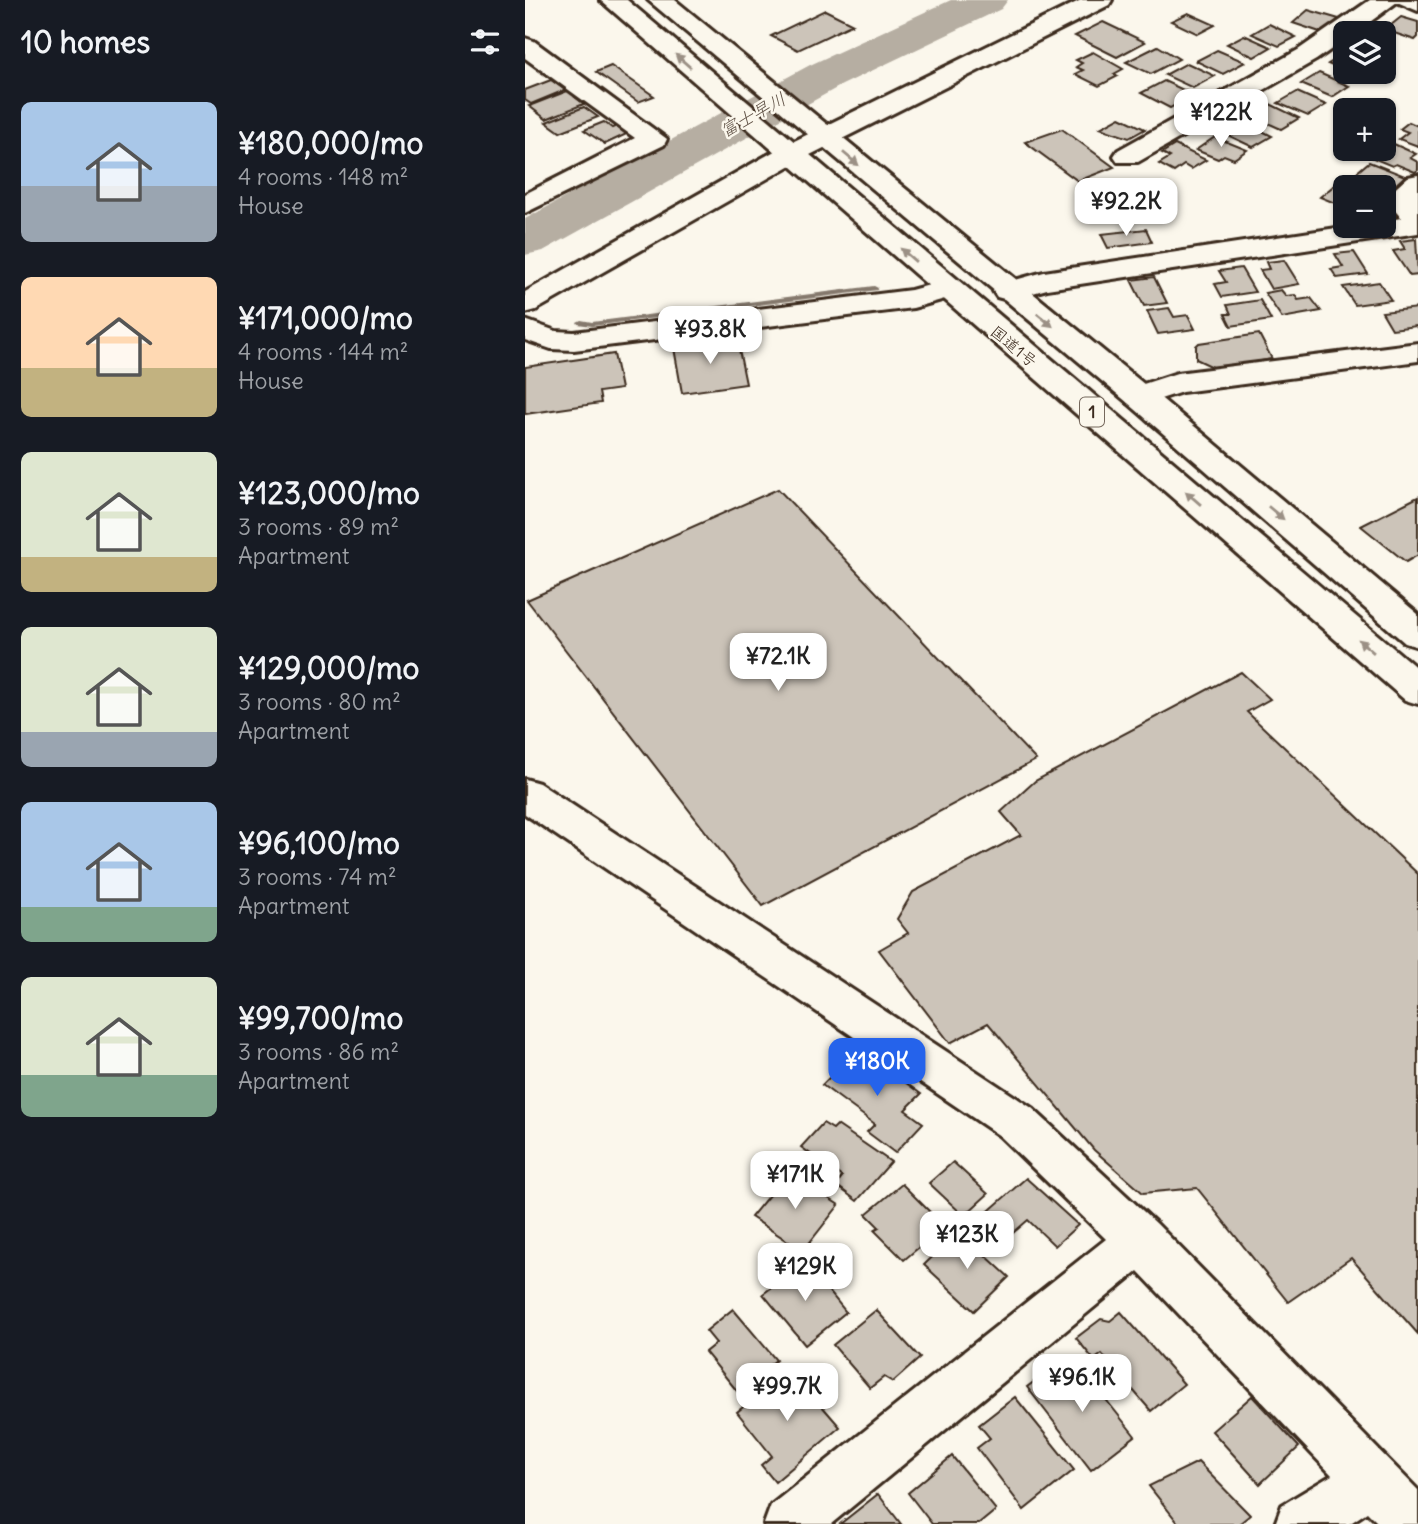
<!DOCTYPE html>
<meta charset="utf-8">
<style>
:root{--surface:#171b24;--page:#242831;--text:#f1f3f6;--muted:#9ea1a6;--accent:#2563eb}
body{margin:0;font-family:Delius,"Klee One",sans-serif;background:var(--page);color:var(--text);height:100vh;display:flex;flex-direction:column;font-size:26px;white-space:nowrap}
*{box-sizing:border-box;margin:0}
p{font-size:23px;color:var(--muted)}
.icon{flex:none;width:38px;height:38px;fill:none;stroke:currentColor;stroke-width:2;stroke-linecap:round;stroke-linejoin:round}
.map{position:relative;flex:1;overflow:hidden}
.side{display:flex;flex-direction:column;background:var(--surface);width:525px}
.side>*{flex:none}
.fabs{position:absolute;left:808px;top:21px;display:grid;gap:14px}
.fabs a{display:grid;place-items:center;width:63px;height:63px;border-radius:10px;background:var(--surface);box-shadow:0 2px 5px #0004;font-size:35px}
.price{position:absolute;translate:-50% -60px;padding:0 16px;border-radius:14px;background:#fff;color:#222;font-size:23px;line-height:46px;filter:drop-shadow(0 2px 4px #0008)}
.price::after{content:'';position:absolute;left:50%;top:42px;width:21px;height:16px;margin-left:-10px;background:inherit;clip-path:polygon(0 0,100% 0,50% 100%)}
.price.on{background:var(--accent);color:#fff}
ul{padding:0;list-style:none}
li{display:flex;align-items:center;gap:21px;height:175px;padding:0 21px}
li span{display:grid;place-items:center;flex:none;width:196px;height:140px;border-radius:10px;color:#555}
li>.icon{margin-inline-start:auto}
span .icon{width:84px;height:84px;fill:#fffc;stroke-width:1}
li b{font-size:30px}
h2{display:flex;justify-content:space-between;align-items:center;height:84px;padding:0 21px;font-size:30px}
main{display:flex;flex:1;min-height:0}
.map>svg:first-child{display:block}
</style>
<main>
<section class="side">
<h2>10 homes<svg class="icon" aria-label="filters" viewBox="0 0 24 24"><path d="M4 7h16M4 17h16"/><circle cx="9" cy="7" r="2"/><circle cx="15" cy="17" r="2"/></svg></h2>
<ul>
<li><span style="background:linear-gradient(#a9c7e8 60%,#9aa5b1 0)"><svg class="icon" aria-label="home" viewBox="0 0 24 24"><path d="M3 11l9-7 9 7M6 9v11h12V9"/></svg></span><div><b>¥180,000/mo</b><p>4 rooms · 148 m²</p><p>House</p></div></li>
<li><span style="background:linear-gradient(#ffd9b3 65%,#c2b280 0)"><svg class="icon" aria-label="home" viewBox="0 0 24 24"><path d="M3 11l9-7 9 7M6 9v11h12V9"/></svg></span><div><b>¥171,000/mo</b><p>4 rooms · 144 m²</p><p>House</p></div></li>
<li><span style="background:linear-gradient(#dfe7d0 75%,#c2b280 0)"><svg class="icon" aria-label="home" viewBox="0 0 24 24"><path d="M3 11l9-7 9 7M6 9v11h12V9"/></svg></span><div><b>¥123,000/mo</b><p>3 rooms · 89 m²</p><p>Apartment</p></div></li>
<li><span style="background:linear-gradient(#dfe7d0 75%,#9aa5b1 0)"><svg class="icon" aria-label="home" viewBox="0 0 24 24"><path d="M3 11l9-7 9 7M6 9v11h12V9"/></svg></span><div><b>¥129,000/mo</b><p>3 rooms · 80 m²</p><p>Apartment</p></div></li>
<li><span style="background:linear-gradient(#a9c7e8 75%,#7fa58c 0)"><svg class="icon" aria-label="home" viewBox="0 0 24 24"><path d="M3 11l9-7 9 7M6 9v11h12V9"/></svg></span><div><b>¥96,100/mo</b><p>3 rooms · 74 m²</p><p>Apartment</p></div></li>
<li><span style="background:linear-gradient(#dfe7d0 70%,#7fa58c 0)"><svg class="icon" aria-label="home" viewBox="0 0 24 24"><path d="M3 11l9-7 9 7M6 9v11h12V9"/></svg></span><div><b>¥99,700/mo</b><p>3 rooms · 86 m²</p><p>Apartment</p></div></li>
</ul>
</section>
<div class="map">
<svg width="893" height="1524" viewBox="0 0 893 1524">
<rect width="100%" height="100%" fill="#fbf7ec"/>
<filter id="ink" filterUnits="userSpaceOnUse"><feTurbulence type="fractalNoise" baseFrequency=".0143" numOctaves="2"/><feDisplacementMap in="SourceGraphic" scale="14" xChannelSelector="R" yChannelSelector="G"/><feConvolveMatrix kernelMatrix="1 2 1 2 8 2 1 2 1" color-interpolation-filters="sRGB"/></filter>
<g filter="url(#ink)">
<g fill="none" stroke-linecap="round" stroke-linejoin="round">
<path fill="#85796d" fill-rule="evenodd" d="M349 286 353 288 352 290 67 326 53 324 52 322 56 320 67 322Z"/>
<path fill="#b6aea2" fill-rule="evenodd" d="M426 0H483L476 9 317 85 18 251 0 255V219L285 65Z"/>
</g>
<g fill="#ccc4b9" stroke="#3b2a1e" stroke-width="2">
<path d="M300 10 328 24 273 50 246 36Z"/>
<path d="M783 10 814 19 798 33 768 23Z"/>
<path d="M663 13 690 25 673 34 646 21Z"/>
<path d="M876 17 893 22V37L890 40 860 30Z"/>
<path d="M578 22 620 42 592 57 550 36Z"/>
<path d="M744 24 771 37 754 46 727 34Z"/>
<path d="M719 35 746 47 729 57 702 44Z"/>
<path d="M633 46 654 59 626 74 601 62Z"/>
<path d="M692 50 720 62 698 74 671 61Z"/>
<path d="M568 52 598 69 589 74 593 76 574 86 550 74 558 70 551 67 557 63 551 60Z"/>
<path d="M820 54 821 72H833L828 75 803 64Z"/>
<path d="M662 63 690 76 668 88 640 75Z"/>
<path d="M86 66 129 96 113 102 71 72Z"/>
<path d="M794 73 824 86 807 97 776 84Z"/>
<path d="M26 80 40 90 6 104 0 100V90Z"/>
<path d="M639 81 663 92 653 98 659 100 645 108 616 93Z"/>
<path d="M50 88 58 94 50 97 59 104 21 119 4 106Z"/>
<path d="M772 92 801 105 783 116 753 103Z"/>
<path d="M745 104 774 118 756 129 725 115Z"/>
<path d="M59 107 73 117 35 132 21 122Z"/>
<path d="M595 117 620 129 604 138 575 128Z"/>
<path d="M718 121 747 136 728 147 698 133Z"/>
<path d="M79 122 87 128 94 125 106 132 80 144 59 130Z"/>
<path d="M884 122 893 126V146L874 139 883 132 875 129Z"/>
<path d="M537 129 589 167 553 181 500 142Z"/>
<path d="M690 137 722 150 709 159 699 155 693 159 671 150Z"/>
<path d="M860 140 891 154 885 158 893 162V170L890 172 871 164 867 166 848 158 857 151 852 149H859Z"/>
<path d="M650 145 681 160 666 169 659 165 649 172 634 164 645 157 637 153Z"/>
<path d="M844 162 880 176 868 187 831 173Z"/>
<path d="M822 175 843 183 837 187H821V200L815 205 795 197Z"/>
<path d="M621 229 627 242 583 248 576 234Z"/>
<path d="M891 239 893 275 885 276 868 251 880 249 875 241Z"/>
<path d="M829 252 843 274 812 278 806 269 818 267 810 254Z"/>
<path d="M759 260 774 284 746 289 735 270 744 269 741 262Z"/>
<path d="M716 268 730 292 697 297 690 284 701 282 694 271Z"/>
<path d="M629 277 642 303 619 306 606 280Z"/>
<path d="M854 282 866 300 830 305 818 287Z"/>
<path d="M756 290 761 296 770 295 773 300 786 298 796 311 757 318 740 293Z"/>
<path d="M735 300 746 320 706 326 700 314H706L702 305Z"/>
<path d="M644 308 649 317 663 315 670 329 633 334 622 311Z"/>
<path d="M893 308V329L891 326 867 329 857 312Z"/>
<path d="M734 334 747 359 692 369 671 359V346L674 343Z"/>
<path d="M212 340 221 384 157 393 149 348Z"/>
<path d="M89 354 96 389 74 392 76 403 0 414V367Z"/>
<path d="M253 489 511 760 238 906 2 600Z"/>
<path d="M893 497V555L881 562 836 526Z"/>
<path d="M716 672 745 699 722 712 893 874V1334L826 1258 763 1302 672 1188 618 1193 569 1150 463 1023 425 1043 354 950 383 933 372 919 388 892 496 835 476 812 510 781Z"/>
<path d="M334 1048 396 1094 380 1110 398 1123 370 1153 342 1132 350 1124 297 1085Z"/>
<path d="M298 1123 308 1129 312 1125 366 1162 332 1201 311 1185 317 1177 276 1147Z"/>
<path d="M428 1162 463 1194 439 1216 404 1183Z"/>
<path d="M263 1172 314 1205 278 1251 226 1217Z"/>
<path d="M501 1178 553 1225 530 1246 503 1220 480 1240 457 1217Z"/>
<path d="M377 1184 419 1226 379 1260 349 1230 354 1227 341 1214Z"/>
<path d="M434 1231 484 1277 449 1311 399 1265Z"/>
<path d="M280 1262 321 1312 280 1345 238 1294Z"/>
<path d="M208 1309 251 1360 212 1391 180 1352 191 1343 181 1331Z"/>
<path d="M351 1310 395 1358 368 1382 359 1377 345 1388 308 1345Z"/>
<path d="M596 1312 659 1384 626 1411 577 1354 569 1360 551 1338 576 1319 585 1321Z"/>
<path d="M531 1365 541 1377 555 1367 610 1436 566 1470 502 1387Z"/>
<path d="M265 1369 315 1427 250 1482 236 1465 247 1456 212 1412Z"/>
<path d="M727 1396 774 1447 735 1484 687 1431Z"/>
<path d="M490 1397 549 1470 499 1510 452 1448 465 1438 454 1425Z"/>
<path d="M427 1456 471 1510 454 1524H407L383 1493Z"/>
<path d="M673 1462 725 1515 714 1524H654L624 1486Z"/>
<path d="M353 1494 376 1524H315Z"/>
</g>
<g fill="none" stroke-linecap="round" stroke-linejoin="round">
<g stroke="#3b2a1e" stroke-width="6">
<g id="minor">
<path d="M845 0H893V11L872 2 830 33H821V39L791 60 613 162H593L589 156 593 150 773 50Z"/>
<path d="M0 38 9 41 142 139 139 145 0 213V194L110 138 0 58Z"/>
<path d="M893 175V226C878 222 866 210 863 195L883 177Z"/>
<path d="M893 343V361L657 392 614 406 603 403 598 396 603 389 652 373Z"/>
<path d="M0 779 14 783 507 1108 632 1224 893 1490V1524H854L842 1512 824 1524H750L757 1505 807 1475 613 1271 306 1524H239L246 1505 581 1239 475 1136 0 814Z"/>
</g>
</g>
<g stroke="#3b2a1e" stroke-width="6">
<g id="tertiary">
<path d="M556 0H587L584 5 275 160 11 310 0 313V292L255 148Z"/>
<path d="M893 215V233L522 289 483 300 472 297 468 291 472 285 519 272 825 226H859V221Z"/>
<path d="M423 280 434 283 438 289 434 295 388 308 49 350 26 349 0 340V320L31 331 49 332 386 290Z"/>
</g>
</g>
<g stroke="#3b2a1e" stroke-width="6">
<g id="trunk">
<path d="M75 0H102L893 669V704L880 700Z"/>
<path d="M123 0H150L625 389 893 614V647L880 643 603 403Z"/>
</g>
</g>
<use href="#minor" fill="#fbf7ec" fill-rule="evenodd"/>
<use href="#tertiary" fill="#fbf7ec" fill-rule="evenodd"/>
<use href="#trunk" fill="#fbf7ec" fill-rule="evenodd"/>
</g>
<defs><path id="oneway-solid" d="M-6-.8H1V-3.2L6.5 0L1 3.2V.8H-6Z" transform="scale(1.75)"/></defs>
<g fill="#9b9085">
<use href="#oneway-solid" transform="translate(158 61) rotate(-139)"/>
<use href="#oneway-solid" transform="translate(326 159) rotate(40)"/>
<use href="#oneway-solid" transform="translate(383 255) rotate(-139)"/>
<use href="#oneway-solid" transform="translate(520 320) rotate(39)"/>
<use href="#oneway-solid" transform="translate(668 498) rotate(-139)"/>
<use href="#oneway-solid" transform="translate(751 513) rotate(40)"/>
<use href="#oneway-solid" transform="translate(841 646) rotate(-139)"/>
</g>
</g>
<g text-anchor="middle" stroke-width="5" stroke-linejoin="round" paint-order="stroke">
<g font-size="16" fill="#3b2a1e" stroke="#fbf7ec">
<text transform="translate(489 346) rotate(40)" y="6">国道1号</text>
</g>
<g font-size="18" font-style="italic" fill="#605246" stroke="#fbf7ec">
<text transform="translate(228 115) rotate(-29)" y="6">富士早川</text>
</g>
<rect fill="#fbf7ec" stroke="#75685c" stroke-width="2" x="555" y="397.5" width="24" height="29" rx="5"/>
<g font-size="18" font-weight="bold" fill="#3b2a1e">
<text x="567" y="418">1</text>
</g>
</g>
</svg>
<div class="fabs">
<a><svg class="icon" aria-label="layers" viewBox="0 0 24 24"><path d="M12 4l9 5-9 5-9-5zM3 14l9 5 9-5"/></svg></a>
<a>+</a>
<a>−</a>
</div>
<b class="price" style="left:696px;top:149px">¥122K</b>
<b class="price" style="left:601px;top:238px">¥92.2K</b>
<b class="price" style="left:185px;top:366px">¥93.8K</b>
<b class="price" style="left:253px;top:693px">¥72.1K</b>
<b class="price on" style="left:352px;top:1098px">¥180K</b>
<b class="price" style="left:270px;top:1211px">¥171K</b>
<b class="price" style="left:442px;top:1271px">¥123K</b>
<b class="price" style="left:280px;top:1303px">¥129K</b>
<b class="price" style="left:557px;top:1414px">¥96.1K</b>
<b class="price" style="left:262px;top:1423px">¥99.7K</b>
</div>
</main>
